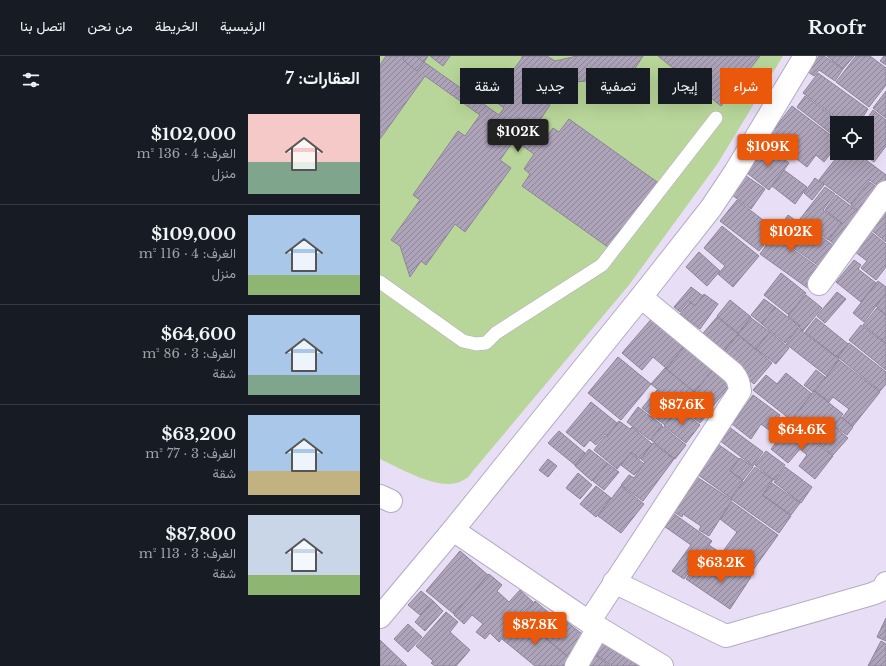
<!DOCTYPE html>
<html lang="ar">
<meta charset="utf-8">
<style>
:root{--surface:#171b24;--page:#242831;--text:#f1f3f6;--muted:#9ea1a6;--line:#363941;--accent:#ea580c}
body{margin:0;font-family:"Libre Baskerville",Vazirmatn,serif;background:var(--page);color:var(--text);direction:rtl;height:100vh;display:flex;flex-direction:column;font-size:15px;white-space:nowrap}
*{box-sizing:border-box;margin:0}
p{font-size:13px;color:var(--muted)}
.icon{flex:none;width:22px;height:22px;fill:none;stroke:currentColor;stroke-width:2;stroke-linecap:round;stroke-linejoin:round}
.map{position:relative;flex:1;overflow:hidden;direction:ltr}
.panel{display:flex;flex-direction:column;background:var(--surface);width:380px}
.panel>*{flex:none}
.guide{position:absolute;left:12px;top:12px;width:380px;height:36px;direction:rtl;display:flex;gap:8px}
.tools{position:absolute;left:450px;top:60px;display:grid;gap:8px}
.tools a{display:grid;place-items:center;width:44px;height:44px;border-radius:0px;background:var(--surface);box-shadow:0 4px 16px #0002;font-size:20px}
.price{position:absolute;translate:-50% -34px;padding:0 9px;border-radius:4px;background:var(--accent);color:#fff;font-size:13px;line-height:26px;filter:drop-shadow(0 1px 2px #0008)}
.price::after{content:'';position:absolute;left:50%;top:24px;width:12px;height:9px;margin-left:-6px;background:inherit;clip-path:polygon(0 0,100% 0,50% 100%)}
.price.current{background:#222;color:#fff}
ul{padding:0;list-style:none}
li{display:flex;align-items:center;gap:12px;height:100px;padding:0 20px}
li+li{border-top:1px solid var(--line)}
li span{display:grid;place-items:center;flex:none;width:112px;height:80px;border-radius:0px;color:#555}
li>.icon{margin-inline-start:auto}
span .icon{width:48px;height:48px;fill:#fffc;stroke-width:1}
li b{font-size:17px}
h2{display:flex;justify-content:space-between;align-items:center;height:48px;padding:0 20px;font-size:17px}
.tag{padding:0 14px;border-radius:0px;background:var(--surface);box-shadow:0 4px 16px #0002;font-size:14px;line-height:36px}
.tag.current{background:var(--accent);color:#fff}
header{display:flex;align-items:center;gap:24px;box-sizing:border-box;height:56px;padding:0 20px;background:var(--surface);border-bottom:1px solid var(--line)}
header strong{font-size:19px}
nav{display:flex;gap:22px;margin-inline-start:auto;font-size:14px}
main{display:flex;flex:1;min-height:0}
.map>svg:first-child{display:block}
</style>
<header>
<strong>Roofr</strong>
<nav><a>الرئيسية</a><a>الخريطة</a><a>من نحن</a><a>اتصل بنا</a></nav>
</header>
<main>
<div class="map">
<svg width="506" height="610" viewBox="0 0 506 610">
<defs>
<pattern id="building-hatch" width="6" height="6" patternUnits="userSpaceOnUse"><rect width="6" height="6" fill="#aea4ba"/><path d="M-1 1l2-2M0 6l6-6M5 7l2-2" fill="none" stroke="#8e8698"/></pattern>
</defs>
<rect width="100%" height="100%" fill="#e8def5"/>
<path fill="#b8d699" d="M0 0H403L338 107 249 229 92 416C90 419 88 422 85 423 64 439 20 412 0 403Z"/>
<g fill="url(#building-hatch)" stroke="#8e849a">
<path d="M6 0H48L44 6 119 59 124 52 108 40 124 17 129 20 142 2V0H167L175 5 197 0H263L243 31 237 27 234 34 227 35 221 31V24L179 27 166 46 170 49 154 73 139 62 133 70 161 89 173 72 179 76 189 63 280 128 232 194 142 130 150 118 144 113 154 98 134 84 120 104 131 112 85 176 75 168 46 209 41 205 30 221 20 190 11 184 40 144 33 139 78 75 85 80 100 59 45 20 0 83V9Z"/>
<path d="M25 0H36L44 6 37 15 23 4Z"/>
<path d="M50 0H70L63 10Z"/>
<path d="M278 0H380L341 50Z"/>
<path d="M439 0H444L463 13 455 25 439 14 434 20 428 16Z"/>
<path d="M447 0H474L463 13Z"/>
<path d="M476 0H490L506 12V29L489 51 456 26Z"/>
<path d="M504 0H506V9L500 5Z"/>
<path d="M438 17 488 53 479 67H464L423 37Z"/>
<path d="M506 35V62L493 52Z"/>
<path d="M425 40 462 67H457V82L417 51Z"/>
<path d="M412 50 457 84V89L444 106 436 99 427 111 388 81Z"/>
<path d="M493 54 506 64V90L494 106 481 97H487V80L490 76 487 74V67H484Z"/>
<path d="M387 91 409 107 389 134 367 117Z"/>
<path d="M460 97H477L506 119V128L502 134 490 124 471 148 439 124Z"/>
<path d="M404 114 427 131 415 148 392 130Z"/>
<path d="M366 120 385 133 371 153 352 139Z"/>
<path d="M435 122 444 129 432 144 424 137Z"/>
<path d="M490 126 500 134 482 158 471 149Z"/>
<path d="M445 131 455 138 443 154 461 167 448 184 420 163Z"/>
<path d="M456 139 482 159 458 191 449 184 462 167 445 154Z"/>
<path d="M357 144 396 174 379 195 340 165Z"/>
<path d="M506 154V186L485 169Z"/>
<path d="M408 159 426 172 411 192 442 214 429 233 380 198Z"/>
<path d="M342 170 379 200 353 231 338 218 345 210 324 192Z"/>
<path d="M427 171 457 192 442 212 412 191Z"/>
<path d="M486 172 506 188V211L496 224 481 212 487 205 470 192Z"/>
<path d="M319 196 340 215 327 230 306 211Z"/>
<path d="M474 204 481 209 478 213 496 227 481 246 456 226Z"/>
<path d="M401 217 426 237 409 259 384 239Z"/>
<path d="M498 225 506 231V237L484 266 473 257Z"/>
<path d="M311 231 323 240 315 250 309 245 300 256 294 251Z"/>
<path d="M457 236 466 243 445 267 437 260Z"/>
<path d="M324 238 338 248 320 273 300 258 310 246 315 250Z"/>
<path d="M506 238V259L496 250Z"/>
<path d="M426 239 442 252 423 275 419 271 420 270 408 260Z"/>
<path d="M384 243 395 251 382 268 371 259Z"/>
<path d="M350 244 371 261 358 277 337 260Z"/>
<path d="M395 251 419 270 405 287 382 268Z"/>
<path d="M497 252 506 259V287L483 269Z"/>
<path d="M274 260 306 288 286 312 273 301 262 314 242 297Z"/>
<path d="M337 261 358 278 340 299 319 282Z"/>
<path d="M371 262 390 276 376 293 358 278Z"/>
<path d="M436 262 468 288 457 301 425 276Z"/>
<path d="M481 269 506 288V314L469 284Z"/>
<path d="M418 272 459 303 447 320 406 288Z"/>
<path d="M390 276 409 292 396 308 376 293Z"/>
<path d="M358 279 392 307 374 328 340 300Z"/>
<path d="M309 286 336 309 314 336 286 313Z"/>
<path d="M469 287 506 316V328L500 335 458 301Z"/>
<path d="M238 301 271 328 241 364 208 337Z"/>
<path d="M459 304 500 336 473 370 462 362 469 353 453 341 449 346 435 335Z"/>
<path d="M337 309 355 324 333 350 315 336Z"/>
<path d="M285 312 313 335 300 352 271 328Z"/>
<path d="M436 314 445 321 433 336 424 329Z"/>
<path d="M406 317 432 338 411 364 373 334 386 319 397 328Z"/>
<path d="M277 334 299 352 285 369 262 352Z"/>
<path d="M434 335 463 358 453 370 468 382 453 399 411 365Z"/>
<path d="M313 336 333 352 320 367 301 352Z"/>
<path d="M373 339 400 359 389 374 381 368 371 383 352 368Z"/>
<path d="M211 346 237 367 227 380 225 378 216 389 210 384 204 391 186 376Z"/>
<path d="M258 351 282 369 270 384 247 366Z"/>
<path d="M299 352 320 369 306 387 284 370Z"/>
<path d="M461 361 473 371 467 379 454 370Z"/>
<path d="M239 365 250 373 252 371 272 388 260 403 251 396 237 413 214 394 225 380 227 381Z"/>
<path d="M411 368 453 400 435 423 419 410 427 399 420 393 408 407 391 393Z"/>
<path d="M282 370 306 389 295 403 271 384Z"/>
<path d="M349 371 383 396 373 410 339 384Z"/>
<path d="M179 375 205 397 195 409 168 387Z"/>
<path d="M332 384 359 403 350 415 363 425 351 442 311 414Z"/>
<path d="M273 387 294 403 263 445 241 429 249 419 254 422 265 406 261 403Z"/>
<path d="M209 393 227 407 212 425 195 410Z"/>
<path d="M386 395 405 409 394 424 375 409Z"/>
<path d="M251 397 264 408 254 419 241 409Z"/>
<path d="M360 402 373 411 363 424 350 415Z"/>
<path d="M168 403 177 410 168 421 159 414Z"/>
<path d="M227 407 239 416 224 434 213 425Z"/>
<path d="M375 411 393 424 382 439 411 460 399 477 351 443Z"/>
<path d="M405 411 432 431 421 447 394 426Z"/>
<path d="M309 416 352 444 329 480 319 474 321 470 303 458 302 461 286 451Z"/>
<path d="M198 417 212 429 200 443 186 432Z"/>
<path d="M392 427 420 447 411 459 383 439Z"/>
<path d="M216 430 231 442 216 461 200 448Z"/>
<path d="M241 430 264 448 241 477 218 460Z"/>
<path d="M352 446 398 479 373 514 344 494 357 476 340 463Z"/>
<path d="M290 455 332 485 304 523 292 515 311 489 281 468Z"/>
<path d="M329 489 352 505 339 523 316 508Z"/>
<path d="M80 495 108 519 74 558 46 535Z"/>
<path d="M350 507 371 521 350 553 306 523 316 509 339 524Z"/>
<path d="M109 518 122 529 117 535 129 546 140 534 153 546 119 586 110 577 105 583 96 576 103 568 92 559 84 568 74 559Z"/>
<path d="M41 535 53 545 40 559 28 549Z"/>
<path d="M53 545 63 555 45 575 35 566Z"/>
<path d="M155 545 181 567 167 583 141 562Z"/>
<path d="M66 556 78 566 70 576 90 594 76 610H55L51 607 53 605 36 590Z"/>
<path d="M140 561 193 605 189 610H155L122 583Z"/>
<path d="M506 562V585L497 581Z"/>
<path d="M184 564 206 581 192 604 167 583Z"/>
<path d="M28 568 42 581 28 596 14 583Z"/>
<path d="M221 581 262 610H232L211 595Z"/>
<path d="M0 584 27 610H0Z"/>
<path d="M501 585 506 588V610H488Z"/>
<path d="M210 595 230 610H201Z"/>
</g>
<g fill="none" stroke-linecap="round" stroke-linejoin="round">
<g stroke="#b5abc2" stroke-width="14">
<path id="lane" d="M0 226 83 285 96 288 106 287 116 277 222 209 336 62"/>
</g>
<g stroke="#b5abc2" stroke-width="24">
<g id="street">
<path d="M439 228 506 136"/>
<path d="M0 440 11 445"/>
<path d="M73 474 209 566 282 610"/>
<path d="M234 526 346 580 492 538 502 534 506 527"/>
<path d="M0 561 73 474 261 241 331 152 355 116 425 0"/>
<path d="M209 566 360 335C359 327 358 323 353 317L261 241"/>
<path d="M196 610 218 572"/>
</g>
</g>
<use href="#lane" stroke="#fff" stroke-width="13"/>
<use href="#street" stroke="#fff" stroke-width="22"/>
</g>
</svg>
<div class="tools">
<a><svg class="icon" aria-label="locate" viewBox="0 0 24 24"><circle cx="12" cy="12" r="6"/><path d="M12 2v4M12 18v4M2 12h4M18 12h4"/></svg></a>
</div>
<b class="price current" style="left:138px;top:97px">$102K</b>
<b class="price" style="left:388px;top:112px">$109K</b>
<b class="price" style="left:411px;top:197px">$102K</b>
<b class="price" style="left:302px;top:370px">$87.6K</b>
<b class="price" style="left:422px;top:395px">$64.6K</b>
<b class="price" style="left:341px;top:528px">$63.2K</b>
<b class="price" style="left:155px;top:590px">$87.8K</b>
<div class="guide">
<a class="tag current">شراء</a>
<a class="tag">إيجار</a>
<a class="tag">تصفية</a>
<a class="tag">جديد</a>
<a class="tag">شقة</a>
</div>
</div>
<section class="panel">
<h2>العقارات: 7<svg class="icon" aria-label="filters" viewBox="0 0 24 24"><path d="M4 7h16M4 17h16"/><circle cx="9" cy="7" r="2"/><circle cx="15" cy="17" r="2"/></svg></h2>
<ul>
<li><span style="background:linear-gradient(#f6c9c9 60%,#7fa58c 0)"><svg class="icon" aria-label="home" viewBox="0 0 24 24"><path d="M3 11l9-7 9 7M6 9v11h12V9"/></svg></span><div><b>$102,000</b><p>الغرف: 4 · 136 m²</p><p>منزل</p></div></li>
<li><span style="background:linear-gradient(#a9c7e8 75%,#8fb573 0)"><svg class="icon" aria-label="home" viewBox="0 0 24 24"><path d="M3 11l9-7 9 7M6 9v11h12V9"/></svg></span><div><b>$109,000</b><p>الغرف: 4 · 116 m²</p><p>منزل</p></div></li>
<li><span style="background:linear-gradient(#a9c7e8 75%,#7fa58c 0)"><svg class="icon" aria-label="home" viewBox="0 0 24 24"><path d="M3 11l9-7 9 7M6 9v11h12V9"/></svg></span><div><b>$64,600</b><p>الغرف: 3 · 86 m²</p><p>شقة</p></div></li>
<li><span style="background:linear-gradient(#a9c7e8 70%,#c2b280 0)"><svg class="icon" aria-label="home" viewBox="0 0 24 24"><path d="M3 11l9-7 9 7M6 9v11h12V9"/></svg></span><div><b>$63,200</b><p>الغرف: 3 · 77 m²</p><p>شقة</p></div></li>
<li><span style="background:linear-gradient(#c9d6e8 75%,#8fb573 0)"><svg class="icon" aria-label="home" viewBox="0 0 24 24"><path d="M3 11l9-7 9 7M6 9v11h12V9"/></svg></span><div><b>$87,800</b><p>الغرف: 3 · 113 m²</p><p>شقة</p></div></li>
</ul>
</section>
</main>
